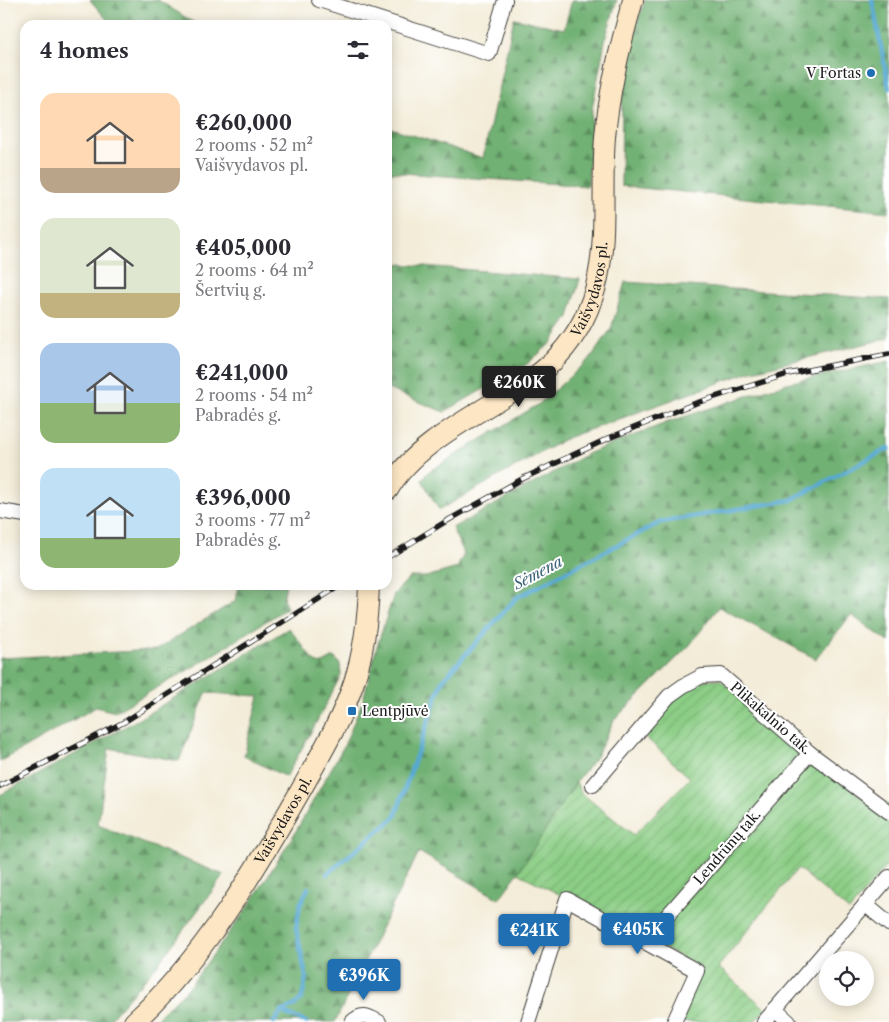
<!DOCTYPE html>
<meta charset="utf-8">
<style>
:root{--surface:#fff;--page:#f7f7f7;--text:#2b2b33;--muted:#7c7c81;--accent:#1f6fb2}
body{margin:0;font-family:"Libre Caslon Text",serif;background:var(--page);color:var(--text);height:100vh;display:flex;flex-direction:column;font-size:19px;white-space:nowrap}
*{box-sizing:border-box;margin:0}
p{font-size:16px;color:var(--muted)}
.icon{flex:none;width:28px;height:28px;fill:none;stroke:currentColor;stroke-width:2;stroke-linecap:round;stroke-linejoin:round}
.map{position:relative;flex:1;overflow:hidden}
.side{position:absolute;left:20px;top:20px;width:372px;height:570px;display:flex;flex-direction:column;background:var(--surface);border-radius:15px;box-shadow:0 2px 12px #0003}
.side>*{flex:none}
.buttons{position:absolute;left:819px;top:951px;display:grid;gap:10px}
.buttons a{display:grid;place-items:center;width:55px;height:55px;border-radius:50%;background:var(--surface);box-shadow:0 2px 12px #0003;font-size:25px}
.price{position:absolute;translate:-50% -42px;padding:0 11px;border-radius:5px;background:var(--accent);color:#fff;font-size:16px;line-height:32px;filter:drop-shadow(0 1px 2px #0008)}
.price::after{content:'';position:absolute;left:50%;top:30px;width:15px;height:11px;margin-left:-8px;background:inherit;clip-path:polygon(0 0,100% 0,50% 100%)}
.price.current{background:#222;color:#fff}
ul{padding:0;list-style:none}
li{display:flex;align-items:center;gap:15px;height:125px;padding:0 20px}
li span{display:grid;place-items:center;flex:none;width:140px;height:100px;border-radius:15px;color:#555}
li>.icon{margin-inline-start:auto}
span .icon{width:60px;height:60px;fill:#fffc;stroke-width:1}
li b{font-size:21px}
h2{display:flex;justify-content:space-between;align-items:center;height:60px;padding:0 20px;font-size:21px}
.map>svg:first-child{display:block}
</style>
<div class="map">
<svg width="889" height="1022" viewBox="0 0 889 1022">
<defs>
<pattern id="forest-firs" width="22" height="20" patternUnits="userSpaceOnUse" patternTransform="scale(1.25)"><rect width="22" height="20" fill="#71b173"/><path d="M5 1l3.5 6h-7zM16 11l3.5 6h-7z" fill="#5c8f5e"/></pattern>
<pattern id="garden-furrows" width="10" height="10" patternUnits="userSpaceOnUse" patternTransform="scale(1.25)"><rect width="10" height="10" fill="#8cce86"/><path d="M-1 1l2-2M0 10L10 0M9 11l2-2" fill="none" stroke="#78b073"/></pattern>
</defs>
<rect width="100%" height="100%" fill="#fff"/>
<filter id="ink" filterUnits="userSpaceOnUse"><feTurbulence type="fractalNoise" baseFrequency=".02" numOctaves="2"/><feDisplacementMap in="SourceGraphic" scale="10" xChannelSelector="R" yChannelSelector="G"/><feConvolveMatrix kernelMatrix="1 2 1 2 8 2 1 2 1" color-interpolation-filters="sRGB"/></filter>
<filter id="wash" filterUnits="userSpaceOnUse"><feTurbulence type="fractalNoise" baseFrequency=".0096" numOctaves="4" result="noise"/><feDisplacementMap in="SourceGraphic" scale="20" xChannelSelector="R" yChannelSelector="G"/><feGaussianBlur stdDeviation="1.12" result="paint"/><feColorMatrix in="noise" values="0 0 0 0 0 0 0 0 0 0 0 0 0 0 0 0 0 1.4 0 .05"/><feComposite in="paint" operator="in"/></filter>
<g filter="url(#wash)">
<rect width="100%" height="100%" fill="#f3ecd8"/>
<g fill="url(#forest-firs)" stroke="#466648">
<path d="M90 0H158L198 25H112Z"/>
<path d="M572 0H617L606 36 592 109 588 186 388 172V127L483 158 514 18 564 29Z"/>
<path d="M645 0H889V212L621 186 622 92 634 32Z"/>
<path d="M388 263 580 279 569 317 551 343 527 364 444 412 388 389Z"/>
<path d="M625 282 889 299V338L749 372 567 438 439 510 422 480 428 472 539 404 589 360 611 329Z"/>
<path d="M889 361V642L851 615 816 659 719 607 689 646 614 720 596 757 576 782 518 873 499 899 419 852 335 1022H153L189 987 248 907 292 838 344 746 363 700 377 646 394 594 410 577H426L457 568 464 554 452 528 589 453 671 421 787 383Z"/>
<path d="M238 585H286L283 599 287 608 200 663 115 712 96 707 0 762V658L156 650 235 601Z"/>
<path d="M289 628 315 662 321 664 334 657 340 664 341 675 316 723 286 777 244 756 259 696 206 693 179 761 109 748 98 825 224 875 159 963 107 1022H0V795L139 719Z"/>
</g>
<path fill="url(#garden-furrows)" stroke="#547551" d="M719 679 889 820V863L849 911 798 868 718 967 766 1009 754 1022H677L701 967 518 873 576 782 581 793 634 835 690 778 642 734 672 699 704 680Z"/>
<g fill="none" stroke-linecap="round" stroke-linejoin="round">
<g stroke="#56a9d2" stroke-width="4.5">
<path d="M872 0 889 88"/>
<path d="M327 874 395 817 442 681 516 598 661 522 791 500 889 448"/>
<path d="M281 1012 306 1022"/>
<path d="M274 1022 281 1012 295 1005 302 998 306 977 296 928 300 905 308 888"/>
</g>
</g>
</g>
<g filter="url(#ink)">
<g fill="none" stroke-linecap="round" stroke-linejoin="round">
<g stroke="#3c3b38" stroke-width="16">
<g id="minor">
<path d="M319 0 489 54 505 0"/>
<path d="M0 511 25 515"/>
<path d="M593 785 669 696 683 686 702 676 721 675 810 753 889 812"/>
<path d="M865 904 889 924"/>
<path d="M644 942 810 753"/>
<path d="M775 1009 789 1022"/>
<path d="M352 1022C362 1012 368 1016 379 1022"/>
<path d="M528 1022 567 899 697 971 674 1022"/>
<path d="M764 1022 889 877"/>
</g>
</g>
<g stroke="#3c3b38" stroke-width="22">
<g id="secondary">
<path id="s1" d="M388 490C412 447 470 418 511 392 527 382 545 371 558 356 618 291 599 216 605 137 609 90 620 45 633 0"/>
<path id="s2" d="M134 1022C203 959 256 869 302 788 321 754 342 719 354 682 364 651 368 618 369 585"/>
</g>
</g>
<use href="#minor" stroke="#fff" stroke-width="14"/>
<use href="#secondary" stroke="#fce6c4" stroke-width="20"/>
<g stroke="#1c1c1c" stroke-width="5.5">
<g id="rail">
<path d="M388 557 445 522 524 478 609 438 696 403 788 374 889 354"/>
<path d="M0 786 124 722 341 585"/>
</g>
</g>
<use href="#rail" stroke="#fff" stroke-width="4" stroke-dasharray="11" stroke-linecap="butt"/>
</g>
</g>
<g fill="#1f6fb2" stroke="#fff" stroke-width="2">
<circle cx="871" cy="73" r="5"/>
<rect x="347" y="706" width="10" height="10" rx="2.5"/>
</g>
<g text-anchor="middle" stroke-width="4" stroke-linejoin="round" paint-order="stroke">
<g font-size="14" fill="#1c1c1c" stroke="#fff" text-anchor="end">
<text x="861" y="78">V Fortas</text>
<text x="362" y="716" text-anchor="start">Lentpjūvė</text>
</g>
<g font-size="14" fill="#1c1c1c" stroke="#fff">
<text dy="5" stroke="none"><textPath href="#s1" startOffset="294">Vaišvydavos pl.</textPath></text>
<text transform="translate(771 718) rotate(41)" y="5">Plikakalnio tak.</text>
<text dy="5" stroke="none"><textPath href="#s2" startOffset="252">Vaišvydavos pl.</textPath></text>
<text transform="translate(727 847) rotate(-49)" y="5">Lendrūnų tak.</text>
</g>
<g font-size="15" font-style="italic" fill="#396277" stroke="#fff">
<text transform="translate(538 573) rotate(-28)" y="5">Sėmena</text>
</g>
</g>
</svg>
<div class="buttons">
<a><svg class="icon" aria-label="locate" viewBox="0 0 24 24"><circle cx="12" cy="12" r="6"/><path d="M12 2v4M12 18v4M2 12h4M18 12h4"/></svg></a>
</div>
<b class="price current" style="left:519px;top:408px">€260K</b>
<b class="price" style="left:638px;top:955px">€405K</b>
<b class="price" style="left:534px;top:956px">€241K</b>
<b class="price" style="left:364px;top:1001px">€396K</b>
<section class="side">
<h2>4 homes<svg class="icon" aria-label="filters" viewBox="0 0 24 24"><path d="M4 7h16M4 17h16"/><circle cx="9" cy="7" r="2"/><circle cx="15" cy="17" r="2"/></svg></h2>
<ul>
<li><span style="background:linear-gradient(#ffd9b3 75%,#b9a48a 0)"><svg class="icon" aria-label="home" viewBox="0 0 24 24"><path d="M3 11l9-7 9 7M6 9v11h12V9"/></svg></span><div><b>€260,000</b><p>2 rooms · 52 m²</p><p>Vaišvydavos pl.</p></div></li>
<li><span style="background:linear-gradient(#dfe7d0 75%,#c2b280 0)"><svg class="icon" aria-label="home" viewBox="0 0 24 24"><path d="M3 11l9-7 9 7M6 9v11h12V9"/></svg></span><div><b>€405,000</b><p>2 rooms · 64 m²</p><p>Šertvių g.</p></div></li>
<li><span style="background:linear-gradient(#a9c7e8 60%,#8fb573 0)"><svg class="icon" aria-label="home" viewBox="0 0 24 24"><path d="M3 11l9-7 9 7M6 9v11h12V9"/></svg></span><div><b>€241,000</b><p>2 rooms · 54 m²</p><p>Pabradės g.</p></div></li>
<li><span style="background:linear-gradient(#bfe0f5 70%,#8fb573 0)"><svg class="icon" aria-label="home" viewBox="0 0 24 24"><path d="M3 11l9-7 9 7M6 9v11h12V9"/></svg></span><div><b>€396,000</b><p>3 rooms · 77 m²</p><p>Pabradės g.</p></div></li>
</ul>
</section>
</div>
